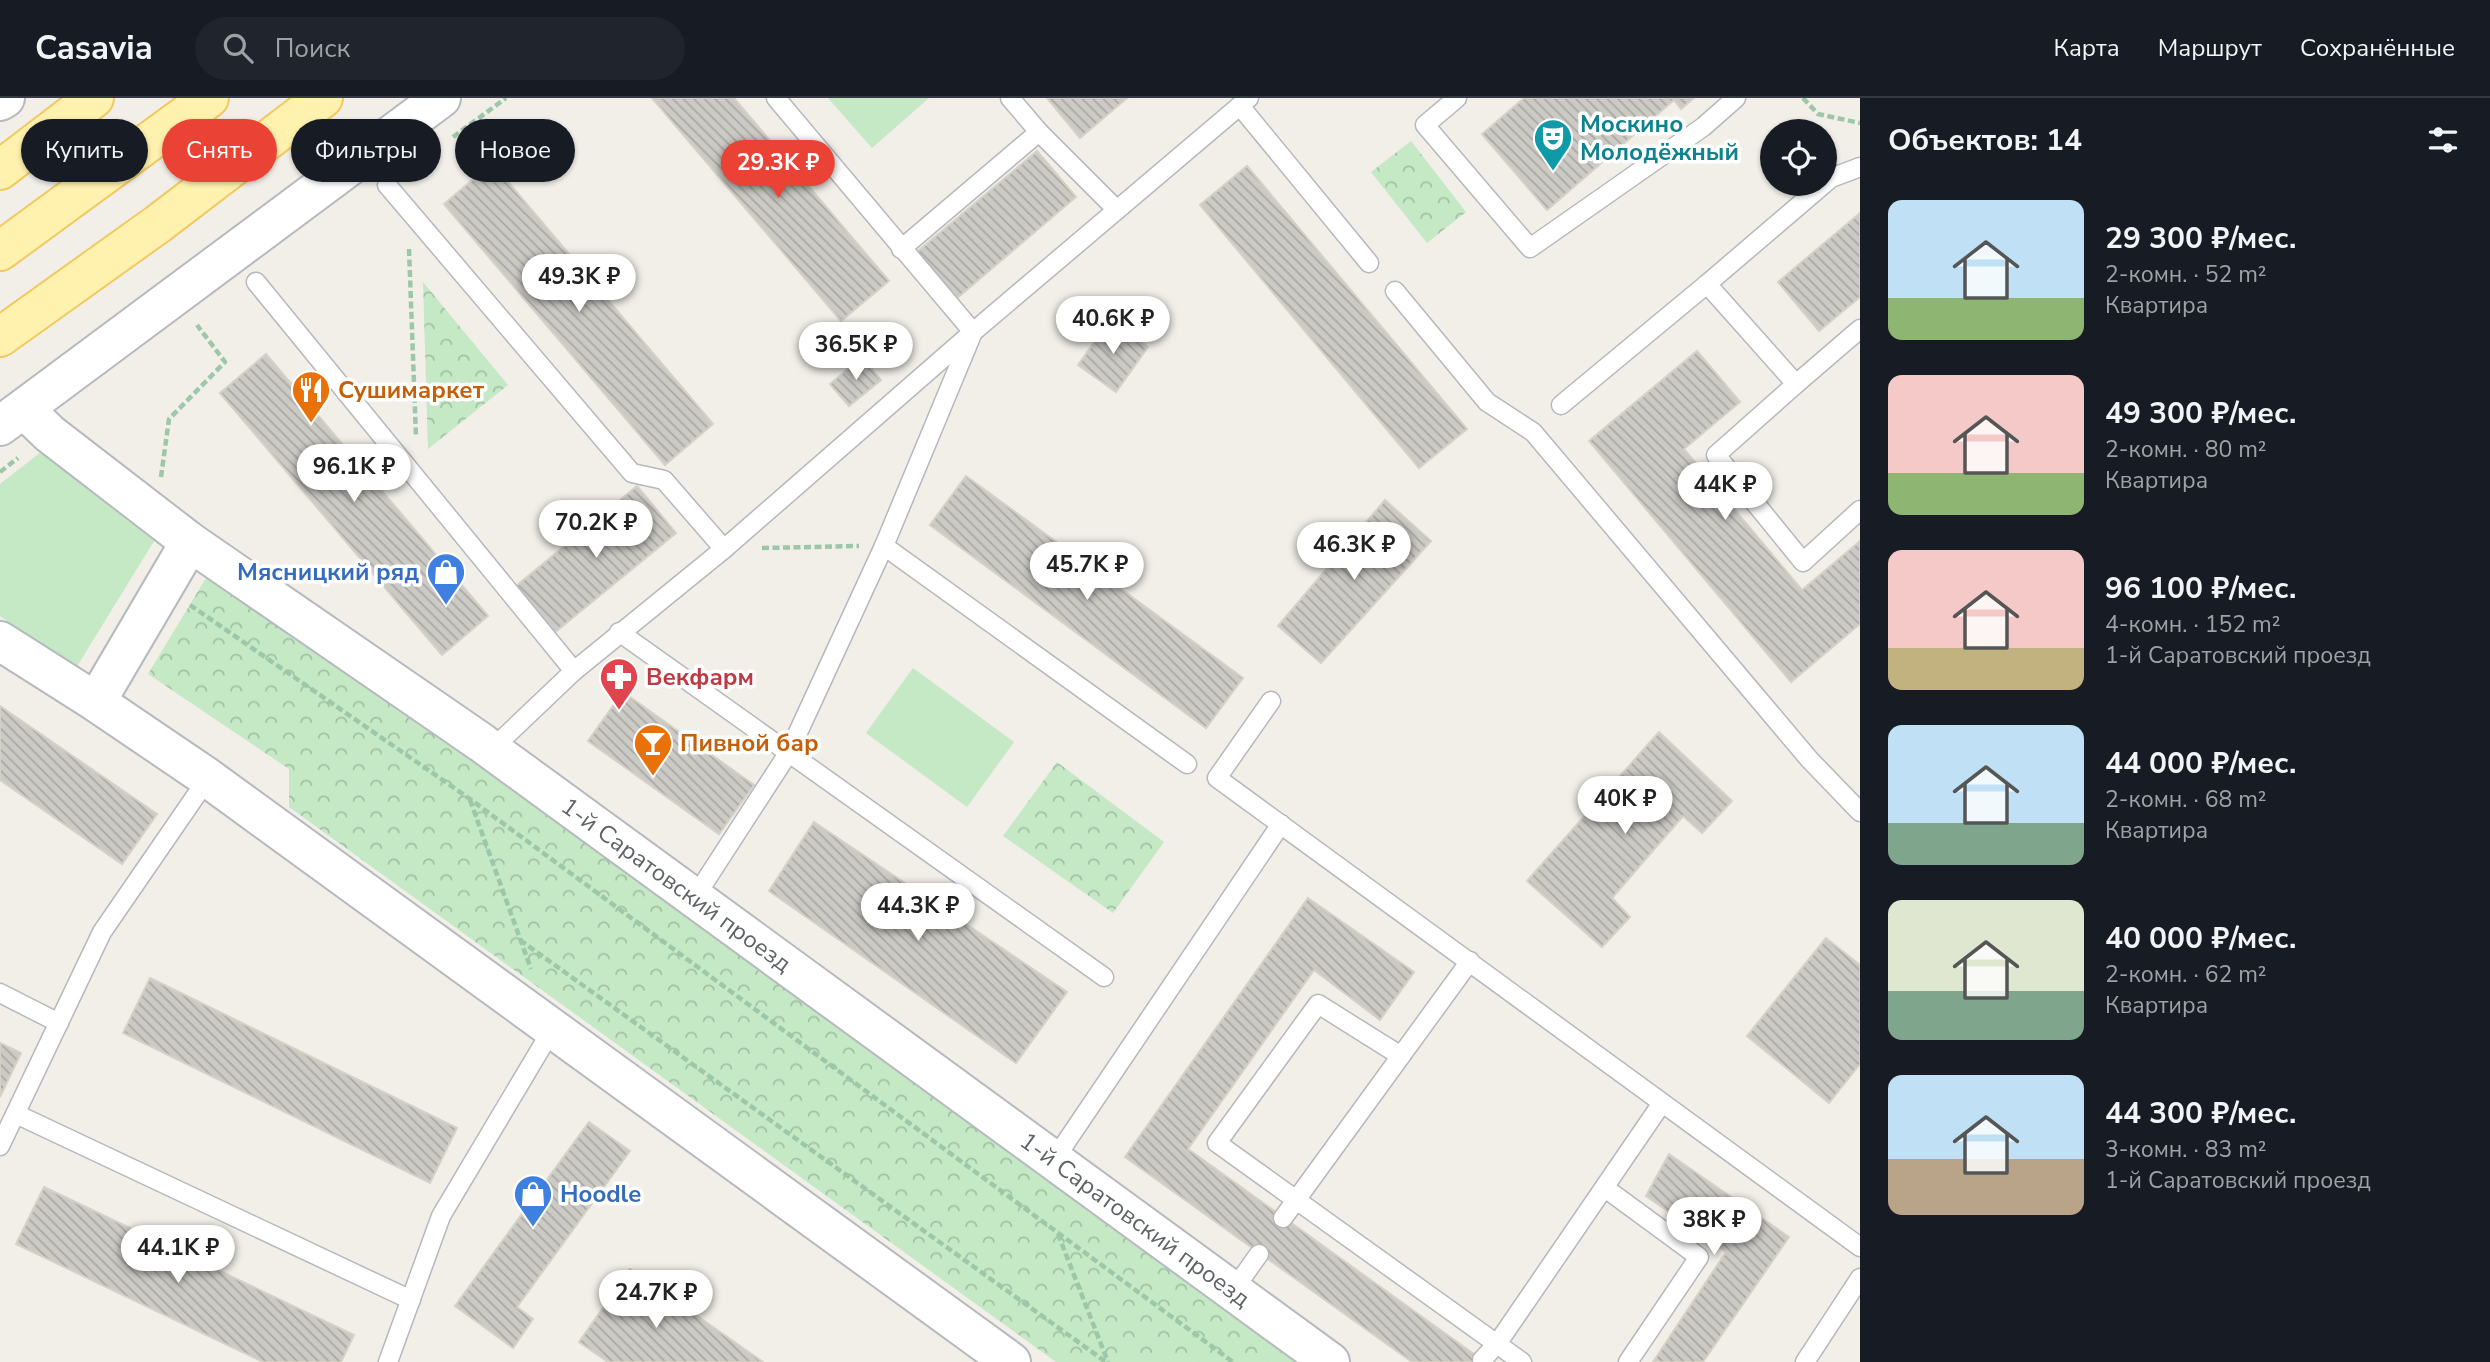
<!DOCTYPE html>
<html lang="ru">
<meta charset="utf-8">
<style>
:root{--surface:#171b24;--page:#20242c;--text:#f1f3f6;--muted:#9ea1a6;--line:#363941;--accent:#ea4335}
body{margin:0;font-family:"Nunito Sans",sans-serif;background:var(--page);color:var(--text);height:100vh;display:flex;flex-direction:column;font-size:26px;white-space:nowrap}
*{box-sizing:border-box;margin:0}
p{font-size:23px;color:var(--muted)}
.icon{flex:none;width:38px;height:38px;fill:none;stroke:currentColor;stroke-width:2;stroke-linecap:round;stroke-linejoin:round}
.map{position:relative;flex:1;overflow:hidden}
.sheet{display:flex;flex-direction:column;background:var(--surface);width:630px}
.sheet>*{flex:none}
.banner{position:absolute;left:21px;top:21px;width:665px;height:63px;display:flex;gap:14px}
.tools{position:absolute;left:1760px;top:21px;display:grid;gap:14px}
.tools a{display:grid;place-items:center;width:77px;height:77px;border-radius:50%;background:var(--surface);box-shadow:0 2px 5px #0004;font-size:35px}
.price{position:absolute;translate:-50% -60px;padding:0 16px;border-radius:24px;background:#fff;color:#222;font-size:23px;line-height:46px;filter:drop-shadow(0 2px 4px #0008)}
.price::after{content:'';position:absolute;left:50%;top:42px;width:21px;height:16px;margin-left:-10px;background:inherit;clip-path:polygon(0 0,100% 0,50% 100%)}
.price.active{background:var(--accent);color:#fff}
ul{padding:0;list-style:none}
li{display:flex;align-items:center;gap:21px;height:175px;padding:0 28px}
li span{display:grid;place-items:center;flex:none;width:196px;height:140px;border-radius:14px;color:#555}
li>.icon{margin-inline-start:auto}
span .icon{width:84px;height:84px;fill:#fffc;stroke-width:1}
li b{font-size:30px}
h2{display:flex;justify-content:space-between;align-items:center;height:84px;padding:0 28px;font-size:30px}
.chip{padding:0 24px;border-radius:32px;background:var(--surface);box-shadow:0 2px 5px #0004;font-size:24px;line-height:63px}
.chip.active{background:var(--accent);color:#fff}
header{display:flex;align-items:center;gap:42px;box-sizing:border-box;height:98px;padding:0 35px;background:var(--surface);border-bottom:2px solid var(--line)}
header strong{font-size:33px}
nav{display:flex;gap:38px;margin-inline-start:auto;font-size:24px}
.search{width:490px;height:63px;background:var(--page);display:flex;align-items:center;gap:18px;box-sizing:border-box;padding:0 24px;border-radius:38px;color:var(--muted);font-size:26px}
main{display:flex;flex:1;min-height:0}
.map>svg:first-child{display:block}
</style>
<header>
<strong>Casavia</strong>
<div class="search"><svg class="icon" aria-label="search" viewBox="0 0 24 24"><circle cx="10" cy="10" r="6"/><path d="M15 15l6 6"/></svg>Поиск</div>
<nav><a>Карта</a><a>Маршрут</a><a>Сохранённые</a></nav>
</header>
<main>
<div class="map">
<svg width="1860" height="1264" viewBox="0 0 1860 1264">
<defs>
<pattern id="park-crowns" width="20" height="18" patternUnits="userSpaceOnUse" patternTransform="scale(1.75)"><rect width="20" height="18" fill="#c5e8c5"/><path d="M2 6a3 3 0 1 1 6 0M12 15a3 3 0 1 1 6 0" fill="none" stroke="#a3c0a4"/></pattern>
<pattern id="building-back-hatch" width="6" height="6" patternUnits="userSpaceOnUse" patternTransform="scale(1.75)"><rect width="6" height="6" fill="#cccac5"/><path d="M-1 5l2 2M0 0l6 6M5-1l2 2" fill="none" stroke="#a9a8a4"/></pattern>
</defs>
<rect width="100%" height="100%" fill="#f1efe8"/>
<g fill="#c5e8c5">
<path d="M828 0H929L872 50Z"/>
<path d="M41 354 154 443 76 570 0 518V386Z"/>
<path d="M913 570 1014 644 967 709 866 635Z"/>
</g>
<g fill="url(#park-crowns)">
<path d="M1411 43 1466 114 1427 145 1371 74Z"/>
<path d="M423 184 508 287 428 351Z"/>
<path d="M206 480 471 657 763 875 1295 1264H1056L289 709V671L148 576Z"/>
<path d="M1057 664 1164 744 1113 815 1003 738Z"/>
</g>
<g fill="url(#building-back-hatch)" stroke="#d6d1c6" stroke-width="2">
<path d="M652 0H734L889 183 841 223Z"/>
<path d="M1047 0H1127L1080 40Z"/>
<path d="M1524 0H1694L1681 11 1674 2 1547 112 1482 36Z"/>
<path d="M1037 53 1076 99 956 201 917 154Z"/>
<path d="M492 65 713 326 665 367 444 106Z"/>
<path d="M1247 68 1467 331 1419 370 1200 107Z"/>
<path d="M1860 115V199L1819 233 1778 184Z"/>
<path d="M1110 222 1148 249 1116 294 1078 267Z"/>
<path d="M1697 253 1740 304 1684 351 1802 492 1860 443V526L1791 584 1589 343Z"/>
<path d="M266 256 488 518 442 557 220 295Z"/>
<path d="M862 259 881 282 849 308 830 286Z"/>
<path d="M966 378 1243 580 1206 630 930 427Z"/>
<path d="M637 388 676 435 554 535 515 489Z"/>
<path d="M1385 402 1431 443 1321 565 1278 528Z"/>
<path d="M623 594 754 687 719 736 588 643Z"/>
<path d="M0 608 157 716 122 766 0 682Z"/>
<path d="M1659 634 1732 703 1702 735 1683 718 1612 800 1630 819 1602 849 1527 783Z"/>
<path d="M814 724 1067 894 1016 965 769 793Z"/>
<path d="M1308 800 1414 874 1380 922 1314 872 1188 1051 1485 1264H1412L1125 1059Z"/>
<path d="M1826 840 1860 867V966L1829 1005 1747 938Z"/>
<path d="M150 880 457 1030 430 1085 123 935Z"/>
<path d="M0 945 21 955 0 999Z"/>
<path d="M589 1024 630 1053 517 1209 533 1221 513 1250 455 1208Z"/>
<path d="M1669 1056 1789 1139 1703 1264H1653L1726 1154 1646 1098Z"/>
<path d="M44 1089 354 1237 341 1264H263L16 1146Z"/>
<path d="M630 1171 763 1264H608L579 1244Z"/>
</g>
<g fill="none" stroke-linecap="round" stroke-linejoin="round">
<g stroke="#b5b8bc" stroke-width="21">
<g id="lane">
<path d="M1010 0 1039 34 1117 112"/>
<path d="M1457 0 1425 27 1530 150 1703 29 1736 0"/>
<path d="M1240 8 1369 165"/>
<path d="M1825 85 1831 80 1860 69"/>
<path d="M387 87 632 375 664 382 724 451"/>
<path d="M901 151 1039 34"/>
<path d="M256 184 574 573"/>
<path d="M1707 186 1824 86"/>
<path d="M1395 193 1487 304 1533 334 1809 661 1860 714"/>
<path d="M1796 286 1860 231"/>
<path d="M1561 307 1707 186 1796 286 1716 357 1803 464 1860 412"/>
<path d="M884 448 1187 666"/>
<path d="M619 534 1104 879"/>
<path d="M1271 603 1217 680 1860 1149"/>
<path d="M492 651 574 573 724 451 973 234 776 0"/>
<path d="M695 799 789 654 884 448 973 234 1249 0"/>
<path d="M0 895 59 925"/>
<path d="M1401 958 1318 906 1217 1045 1522 1264"/>
<path d="M16 1016 411 1202"/>
<path d="M0 1048 102 834 208 680"/>
<path d="M1054 1062 1281 726"/>
<path d="M1605 1090 1699 1159 1628 1264"/>
<path d="M1283 1120 1470 863"/>
<path d="M1232 1194 1259 1156"/>
<path d="M1482 1262 1497 1246 1662 1005"/>
<path d="M388 1264 441 1118 553 930"/>
<path d="M1805 1264 1860 1180"/>
</g>
</g>
<g stroke="#b6babf" stroke-width="42">
<g id="secondary">
<path d="M0 3 5 0"/>
<path id="s1" d="M24 311 50 336 190 444 482 645 1330 1264"/>
<path d="M0 328 441 0"/>
<path d="M0 543 96 604 208 680 1011 1264"/>
<path d="M96 604 190 444"/>
</g>
</g>
<g stroke="#f2c960" stroke-width="42">
<g id="primary">
<path d="M0 72 94 0"/>
<path d="M0 153 209 0"/>
<path d="M0 239 158 126 323 0"/>
</g>
</g>
<g stroke="#9cc7a9" stroke-width="4.5" stroke-dasharray="7 3.5" stroke-linecap="butt">
<path d="M1803 0 1818 16 1860 25"/>
<path d="M453 39 506 0"/>
<path d="M409 151 416 339"/>
<path d="M0 374 18 360"/>
<path d="M161 379 169 321 225 264 197 227"/>
<path d="M762 450 859 448"/>
<path d="M190 507 470 701 1233 1264"/>
<path d="M470 702 531 871"/>
<path d="M520 842 1106 1264"/>
<path d="M1058 1136 1108 1264"/>
</g>
<use href="#lane" stroke="#fff" stroke-width="18"/>
<use href="#secondary" stroke="#fff" stroke-width="38"/>
<use href="#primary" stroke="#fff2af" stroke-width="38"/>
</g>
<defs>
<g id="theatre-pin" transform="scale(2.0125)"><path d="M0 17L-7.5 6A9.5 9.5 0 1 1 7.5 6Z" fill="#0f9aa8" stroke="#fff"/><path d="M-5-5.5Q0-4 5-5.5V0Q5 5 0 6Q-5 5-5 0ZM-3.3-2.5H-1v1.5H-3.3ZM1-2.5H3.3v1.5H1ZM-2.8 1Q0 5.5 2.8 1Z" fill="#fff"/></g>
<g id="restaurant-pin" transform="scale(2.0125)"><path d="M0 17L-7.5 6A9.5 9.5 0 1 1 7.5 6Z" fill="#e8710a" stroke="#fff"/><path d="M-5-6h1v4h1v-4h1v4h1v-4h1v5L-1.5 .5V6h-2V.5L-5-1ZM5-6V6H3V1.5H1.5Q1.5-4 5-6Z" fill="#fff"/></g>
<g id="shop-pin" transform="scale(2.0125)"><path d="M0 17L-7.5 6A9.5 9.5 0 1 1 7.5 6Z" fill="#3f7fe0" stroke="#fff"/><path d="M-5-2.5h2.3a2.7 3.5 0 0 1 5.4 0H5L5.5 6h-11ZM-1.5-2.5h3a1.5 2.3 0 0 0-3 0Z" fill="#fff"/></g>
<g id="pharmacy-pin" transform="scale(2.0125)"><path d="M0 17L-7.5 6A9.5 9.5 0 1 1 7.5 6Z" fill="#e0444e" stroke="#fff"/><path d="M-2-6h4v4h4v4h-4v4h-4v-4h-4v-4h4Z" fill="#fff"/></g>
<g id="bar-pin" transform="scale(2.0125)"><path d="M0 17L-7.5 6A9.5 9.5 0 1 1 7.5 6Z" fill="#e8710a" stroke="#fff"/><path d="M-6-5H6L.8 .8V4.5H3.5V6h-7V4.5H-.8V.8Z" fill="#fff"/></g>
</defs>
<g fill-rule="evenodd">
<use href="#theatre-pin" x="1553" y="40"/>
<use href="#restaurant-pin" x="311" y="292"/>
<use href="#shop-pin" x="446" y="474"/>
<use href="#pharmacy-pin" x="619" y="579"/>
<use href="#bar-pin" x="653" y="645"/>
<use href="#shop-pin" x="533" y="1096"/>
</g>
<g text-anchor="middle" stroke-width="7" stroke-linejoin="round" paint-order="stroke">
<g font-size="24" font-weight="bold" fill="#0d838f" stroke="#fff" text-anchor="start">
<text x="1580" y="34">Москино<tspan x="1580" dy="28">Молодёжный</tspan></text>
</g>
<g font-size="24" font-weight="bold" fill="#c56008" stroke="#fff" text-anchor="start">
<text x="338" y="300">Сушимаркет</text>
<text x="680" y="653">Пивной бар</text>
</g>
<g font-size="24" font-weight="bold" fill="#366cbe" stroke="#fff" text-anchor="end">
<text x="419" y="482">Мясницкий ряд</text>
<text x="560" y="1104" text-anchor="start">Hoodle</text>
</g>
<g font-size="24" font-weight="bold" fill="#be3a42" stroke="#fff" text-anchor="start">
<text x="646" y="587">Векфарм</text>
</g>
<g font-size="24" fill="#5f6368" stroke="#fff">
<text dy="8" stroke="none"><textPath href="#s1" startOffset="808">1-й Саратовский проезд</textPath></text>
<text dy="8" stroke="none"><textPath href="#s1" startOffset="1376">1-й Саратовский проезд</textPath></text>
</g>
</g>
</svg>
<div class="tools">
<a><svg class="icon" aria-label="locate" viewBox="0 0 24 24"><circle cx="12" cy="12" r="6"/><path d="M12 2v4M12 18v4M2 12h4M18 12h4"/></svg></a>
</div>
<b class="price active" style="left:778px;top:102px">29.3K ₽</b>
<b class="price" style="left:579px;top:216px">49.3K ₽</b>
<b class="price" style="left:1113px;top:258px">40.6K ₽</b>
<b class="price" style="left:856px;top:284px">36.5K ₽</b>
<b class="price" style="left:354px;top:406px">96.1K ₽</b>
<b class="price" style="left:1725px;top:424px">44K ₽</b>
<b class="price" style="left:596px;top:462px">70.2K ₽</b>
<b class="price" style="left:1354px;top:484px">46.3K ₽</b>
<b class="price" style="left:1087px;top:504px">45.7K ₽</b>
<b class="price" style="left:1625px;top:738px">40K ₽</b>
<b class="price" style="left:918px;top:845px">44.3K ₽</b>
<b class="price" style="left:1714px;top:1159px">38K ₽</b>
<b class="price" style="left:178px;top:1187px">44.1K ₽</b>
<b class="price" style="left:656px;top:1232px">24.7K ₽</b>
<div class="banner">
<a class="chip">Купить</a>
<a class="chip active">Снять</a>
<a class="chip">Фильтры</a>
<a class="chip">Новое</a>
</div>
</div>
<section class="sheet">
<h2>Объектов: 14<svg class="icon" aria-label="filters" viewBox="0 0 24 24"><path d="M4 7h16M4 17h16"/><circle cx="9" cy="7" r="2"/><circle cx="15" cy="17" r="2"/></svg></h2>
<ul>
<li><span style="background:linear-gradient(#bfe0f5 70%,#8fb573 0)"><svg class="icon" aria-label="home" viewBox="0 0 24 24"><path d="M3 11l9-7 9 7M6 9v11h12V9"/></svg></span><div><b>29 300 ₽/мес.</b><p>2-комн. · 52 m²</p><p>Квартира</p></div></li>
<li><span style="background:linear-gradient(#f6c9c9 70%,#8fb573 0)"><svg class="icon" aria-label="home" viewBox="0 0 24 24"><path d="M3 11l9-7 9 7M6 9v11h12V9"/></svg></span><div><b>49 300 ₽/мес.</b><p>2-комн. · 80 m²</p><p>Квартира</p></div></li>
<li><span style="background:linear-gradient(#f6c9c9 70%,#c2b280 0)"><svg class="icon" aria-label="home" viewBox="0 0 24 24"><path d="M3 11l9-7 9 7M6 9v11h12V9"/></svg></span><div><b>96 100 ₽/мес.</b><p>4-комн. · 152 m²</p><p>1-й Саратовский проезд</p></div></li>
<li><span style="background:linear-gradient(#bfe0f5 70%,#7fa58c 0)"><svg class="icon" aria-label="home" viewBox="0 0 24 24"><path d="M3 11l9-7 9 7M6 9v11h12V9"/></svg></span><div><b>44 000 ₽/мес.</b><p>2-комн. · 68 m²</p><p>Квартира</p></div></li>
<li><span style="background:linear-gradient(#dfe7d0 65%,#7fa58c 0)"><svg class="icon" aria-label="home" viewBox="0 0 24 24"><path d="M3 11l9-7 9 7M6 9v11h12V9"/></svg></span><div><b>40 000 ₽/мес.</b><p>2-комн. · 62 m²</p><p>Квартира</p></div></li>
<li><span style="background:linear-gradient(#bfe0f5 60%,#b9a48a 0)"><svg class="icon" aria-label="home" viewBox="0 0 24 24"><path d="M3 11l9-7 9 7M6 9v11h12V9"/></svg></span><div><b>44 300 ₽/мес.</b><p>3-комн. · 83 m²</p><p>1-й Саратовский проезд</p></div></li>
</ul>
</section>
</main>
